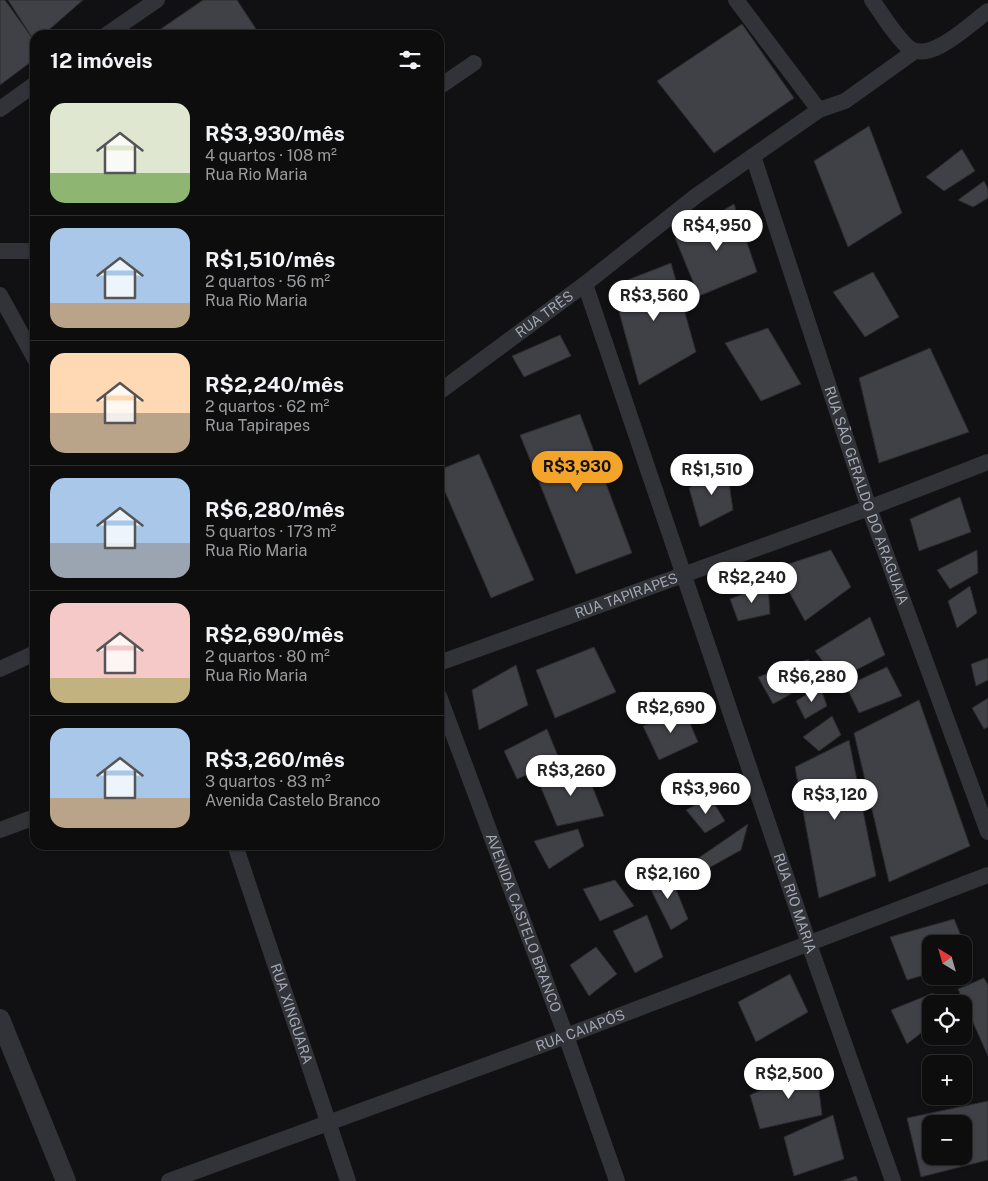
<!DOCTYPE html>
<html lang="pt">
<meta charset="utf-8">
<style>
:root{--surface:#0d0d0e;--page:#1b1b1c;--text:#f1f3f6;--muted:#9a9c9e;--line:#2d2d2e;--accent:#f4a428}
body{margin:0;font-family:"Public Sans",sans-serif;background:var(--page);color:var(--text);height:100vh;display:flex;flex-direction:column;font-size:19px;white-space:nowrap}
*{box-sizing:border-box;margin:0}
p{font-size:16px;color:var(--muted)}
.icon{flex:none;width:28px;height:28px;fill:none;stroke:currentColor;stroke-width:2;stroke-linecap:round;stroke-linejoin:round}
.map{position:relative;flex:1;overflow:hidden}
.sheet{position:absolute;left:30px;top:30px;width:414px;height:820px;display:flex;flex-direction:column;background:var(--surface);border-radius:15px;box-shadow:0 1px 4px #0004,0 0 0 1px var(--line)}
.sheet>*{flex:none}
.needle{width:32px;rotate:323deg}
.tools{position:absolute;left:922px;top:935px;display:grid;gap:10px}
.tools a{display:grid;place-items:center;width:50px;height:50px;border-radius:10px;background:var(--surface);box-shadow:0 1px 4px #0004,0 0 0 1px var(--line);font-size:25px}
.price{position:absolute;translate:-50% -42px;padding:0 11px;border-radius:18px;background:#fff;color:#222;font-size:16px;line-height:32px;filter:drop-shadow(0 1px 2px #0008)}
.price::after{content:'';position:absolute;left:50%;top:30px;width:15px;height:11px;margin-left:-8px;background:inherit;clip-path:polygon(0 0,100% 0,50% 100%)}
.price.current{background:var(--accent);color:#111}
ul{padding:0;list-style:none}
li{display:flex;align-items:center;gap:15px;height:125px;padding:0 20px}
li+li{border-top:1px solid var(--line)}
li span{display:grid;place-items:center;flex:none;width:140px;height:100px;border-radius:15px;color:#555}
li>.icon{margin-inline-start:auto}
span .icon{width:60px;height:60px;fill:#fffc;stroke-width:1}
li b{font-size:21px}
h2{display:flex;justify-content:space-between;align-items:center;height:60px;padding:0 20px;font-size:21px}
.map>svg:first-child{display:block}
</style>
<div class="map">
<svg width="988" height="1181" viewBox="0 0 988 1181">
<rect width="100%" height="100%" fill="#111113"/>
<g fill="#404146" stroke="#2b2b2f" fill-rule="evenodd">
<path d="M0 0H5L35 42V59L0 85Z"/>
<path d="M8 0H83L43 35H35V42Z"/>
<path d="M203 0H237L260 35H152Z"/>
<path d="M742 24 794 98 714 153 657 81Z"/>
<path d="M869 126 902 213 848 247 814 161Z"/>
<path d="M962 149 975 171 944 191 926 177Z"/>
<path d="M984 181 988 189V198L973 207 958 200Z"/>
<path d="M734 204 757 272 699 296 675 238Z"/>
<path d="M671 263 696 352 639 385 612 286Z"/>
<path d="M873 272 899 317 865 337 833 292Z"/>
<path d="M768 328 801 384 761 401 725 343Z"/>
<path d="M560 335 571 356 524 377 512 356Z"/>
<path d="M930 348 969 432 879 463 859 378Z"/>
<path d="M580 414 632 553 576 574 520 435Z"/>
<path d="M479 454 534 580 491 598 439 478V470Z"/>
<path d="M726 462 733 510 700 527 689 488Z"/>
<path d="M960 497 971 532 919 551 910 519Z"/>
<path d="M831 550 851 587 805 621 776 568Z"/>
<path d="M977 550 978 573 950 589 937 570Z"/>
<path d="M768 584 770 614 738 621 730 599Z"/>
<path d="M970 586 977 613 957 628 948 601Z"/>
<path d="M870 617 885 655 837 680 815 651Z"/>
<path d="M594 647 616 692 555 718 536 670Z"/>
<path d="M988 658V680L976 686 971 664Z"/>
<path d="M809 659 807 685 773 704 758 677Z"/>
<path d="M516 665 528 705 479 730 472 690Z"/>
<path d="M887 667 902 696 859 713 846 686Z"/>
<path d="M820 686 827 706 805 719 796 701Z"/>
<path d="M988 698V727L984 729 972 708Z"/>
<path d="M919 700 970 846 889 882 854 733Z"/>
<path d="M684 709 698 742 659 760 643 726Z"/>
<path d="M832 716 841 735 819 751 803 737Z"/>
<path d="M547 729 560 761 517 779 504 751Z"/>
<path d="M849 740 876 876 819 898 795 767Z"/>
<path d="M583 763 604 816 557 826 539 783Z"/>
<path d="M710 797 725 821 705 833 686 810Z"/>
<path d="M748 824 741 850 707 869 697 859Z"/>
<path d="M578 829 584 846 549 869 534 841Z"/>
<path d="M669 872 688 919 671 930 646 880Z"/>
<path d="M615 880 634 906 600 921 583 889Z"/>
<path d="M647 915 663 957 635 973 613 931Z"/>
<path d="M954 919 972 962 964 964V944H931V973L907 980 890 937Z"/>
<path d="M596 947 617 974 589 996 570 965Z"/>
<path d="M790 974 808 1012 756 1042 738 1002Z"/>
<path d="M984 978 988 985V1056L958 989Z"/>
<path d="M933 993 938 1004H931V1025L907 1044 891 1010Z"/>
<path d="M816 1066 822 1115 760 1129 750 1095Z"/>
<path d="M988 1101V1160L921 1177 907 1118ZM931 1124H964V1156H931Z"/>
<path d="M833 1115 844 1159 794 1176 784 1137Z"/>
<path d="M856 1176 858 1181H841Z"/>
</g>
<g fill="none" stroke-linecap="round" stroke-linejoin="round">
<g stroke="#323338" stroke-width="16">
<path d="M736 0 819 110"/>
<path d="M872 0C883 15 894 35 908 47 929 65 970 24 988 11"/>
<path d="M106 35 157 0"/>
<path d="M439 87 474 63"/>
<path d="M0 109 35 84"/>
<path id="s1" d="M753 156 869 508 988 832"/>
<path d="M0 251H35"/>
<path id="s2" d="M585 284 809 944 893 1181"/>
<path d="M0 295 35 359"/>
<path id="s3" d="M439 392 585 284 696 196 819 110 845 101 915 51"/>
<path id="s4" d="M439 663 869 508 988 462"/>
<path d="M0 669 35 653"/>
<path id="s5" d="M439 696 566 1036 617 1181"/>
<path d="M0 830 35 817"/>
<path id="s6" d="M235 845 348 1181"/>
<path id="s7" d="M169 1181 566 1036 988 875"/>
</g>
<path stroke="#323338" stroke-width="20" d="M0 1019 66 1181"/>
</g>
<g text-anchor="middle" stroke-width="4" stroke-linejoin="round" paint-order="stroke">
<g font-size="14" fill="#a2a8b4" stroke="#0c0c0e">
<text dy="5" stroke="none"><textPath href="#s3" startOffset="131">RUA TRÊS</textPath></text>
<text dy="5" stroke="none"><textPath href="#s1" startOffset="358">RUA SÃO GERALDO DO ARAGUAIA</textPath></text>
<text dy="5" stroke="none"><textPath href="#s4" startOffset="199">RUA TAPIRAPES</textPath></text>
<text dy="5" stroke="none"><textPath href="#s2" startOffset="654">RUA RIO MARIA</textPath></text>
<text dy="5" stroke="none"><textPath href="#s5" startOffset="242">AVENIDA CASTELO BRANCO</textPath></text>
<text dy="5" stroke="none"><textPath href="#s6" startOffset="178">RUA XINGUARA</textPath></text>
<text dy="5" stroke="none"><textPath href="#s7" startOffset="438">RUA CAIAPÓS</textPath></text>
</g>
</g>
</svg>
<div class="tools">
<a><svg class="needle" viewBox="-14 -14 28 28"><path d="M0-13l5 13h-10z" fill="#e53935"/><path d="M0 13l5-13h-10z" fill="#9a9c9e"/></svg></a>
<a><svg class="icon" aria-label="locate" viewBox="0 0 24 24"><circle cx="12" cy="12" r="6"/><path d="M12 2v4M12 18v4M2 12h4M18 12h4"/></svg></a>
<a>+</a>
<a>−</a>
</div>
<b class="price" style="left:717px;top:252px">R$4,950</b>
<b class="price" style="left:654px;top:322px">R$3,560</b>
<b class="price current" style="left:577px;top:493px">R$3,930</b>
<b class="price" style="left:712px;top:496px">R$1,510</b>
<b class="price" style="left:752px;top:604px">R$2,240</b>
<b class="price" style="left:812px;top:703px">R$6,280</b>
<b class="price" style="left:671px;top:734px">R$2,690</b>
<b class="price" style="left:571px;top:797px">R$3,260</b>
<b class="price" style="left:706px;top:815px">R$3,960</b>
<b class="price" style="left:835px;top:821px">R$3,120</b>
<b class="price" style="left:668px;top:900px">R$2,160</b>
<b class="price" style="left:789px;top:1100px">R$2,500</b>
<section class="sheet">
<h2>12 imóveis<svg class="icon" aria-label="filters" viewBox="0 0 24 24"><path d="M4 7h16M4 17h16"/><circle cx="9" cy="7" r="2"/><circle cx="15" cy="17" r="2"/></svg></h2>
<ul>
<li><span style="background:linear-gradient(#dfe7d0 70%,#8fb573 0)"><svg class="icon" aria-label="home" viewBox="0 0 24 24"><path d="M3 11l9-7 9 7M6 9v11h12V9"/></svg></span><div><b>R$3,930/mês</b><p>4 quartos · 108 m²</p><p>Rua Rio Maria</p></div></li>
<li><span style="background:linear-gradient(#a9c7e8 75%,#b9a48a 0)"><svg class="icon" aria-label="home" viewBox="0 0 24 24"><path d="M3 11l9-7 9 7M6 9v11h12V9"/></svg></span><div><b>R$1,510/mês</b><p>2 quartos · 56 m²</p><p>Rua Rio Maria</p></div></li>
<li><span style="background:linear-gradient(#ffd9b3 60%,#b9a48a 0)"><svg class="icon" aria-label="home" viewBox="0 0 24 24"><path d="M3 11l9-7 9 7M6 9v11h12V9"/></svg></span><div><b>R$2,240/mês</b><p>2 quartos · 62 m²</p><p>Rua Tapirapes</p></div></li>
<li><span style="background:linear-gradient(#a9c7e8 65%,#9aa5b1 0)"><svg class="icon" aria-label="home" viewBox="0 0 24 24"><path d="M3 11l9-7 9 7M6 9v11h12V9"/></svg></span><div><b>R$6,280/mês</b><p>5 quartos · 173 m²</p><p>Rua Rio Maria</p></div></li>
<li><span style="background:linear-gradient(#f6c9c9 75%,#c2b280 0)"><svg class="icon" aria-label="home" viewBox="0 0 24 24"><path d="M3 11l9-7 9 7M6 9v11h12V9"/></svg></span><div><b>R$2,690/mês</b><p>2 quartos · 80 m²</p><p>Rua Rio Maria</p></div></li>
<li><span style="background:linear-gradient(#a9c7e8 70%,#b9a48a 0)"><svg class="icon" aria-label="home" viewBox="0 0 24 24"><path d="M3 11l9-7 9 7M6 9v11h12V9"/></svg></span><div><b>R$3,260/mês</b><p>3 quartos · 83 m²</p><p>Avenida Castelo Branco</p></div></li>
</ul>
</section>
</div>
